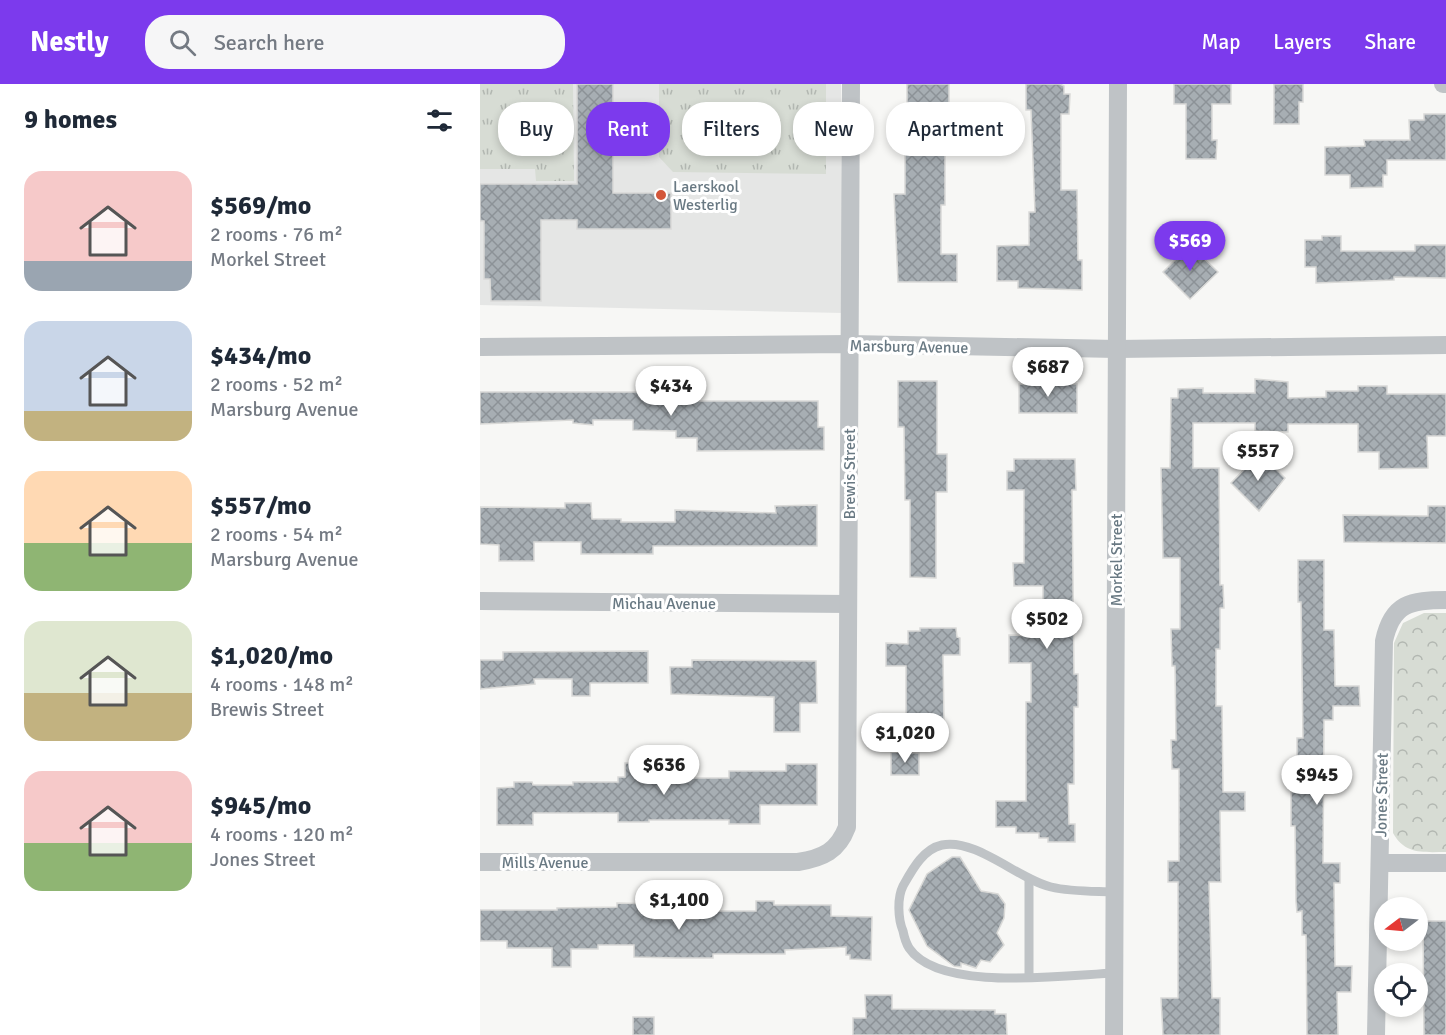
<!DOCTYPE html>
<meta charset="utf-8">
<style>
:root{--surface:#fff;--page:#f6f6f7;--text:#1f2937;--muted:#747a83;--accent:#7c3aed}
body{margin:0;font-family:Signika,sans-serif;background:var(--page);color:var(--text);height:100vh;display:flex;flex-direction:column;font-size:22px;white-space:nowrap}
*{box-sizing:border-box;margin:0}
p{font-size:20px;color:var(--muted)}
.icon{flex:none;width:33px;height:33px;fill:none;stroke:currentColor;stroke-width:2;stroke-linecap:round;stroke-linejoin:round}
.map{position:relative;flex:1;overflow:hidden}
.details{display:flex;flex-direction:column;background:var(--surface);width:480px}
.details>*{flex:none}
.banner{position:absolute;left:18px;top:18px;width:570px;height:54px;display:flex;gap:12px}
.needle{width:39px;rotate:254deg}
.fabs{position:absolute;left:894px;top:813px;display:grid;gap:12px}
.fabs a{display:grid;place-items:center;width:54px;height:54px;border-radius:50%;background:var(--surface);box-shadow:0 3px 9px #0003;font-size:30px}
.price{position:absolute;translate:-50% -51px;padding:0 14px;border-radius:21px;background:#fff;color:#222;font-size:20px;line-height:39px;filter:drop-shadow(0 2px 3px #0008)}
.price::after{content:'';position:absolute;left:50%;top:36px;width:18px;height:14px;margin-left:-9px;background:inherit;clip-path:polygon(0 0,100% 0,50% 100%)}
.price.selected{background:var(--accent);color:#fff}
ul{padding:0;list-style:none}
li{display:flex;align-items:center;gap:18px;height:150px;padding:0 24px}
li span{display:grid;place-items:center;flex:none;width:168px;height:120px;border-radius:18px;color:#555}
li>.icon{margin-inline-start:auto}
span .icon{width:72px;height:72px;fill:#fffc;stroke-width:1}
li b{font-size:26px}
h2{display:flex;justify-content:space-between;align-items:center;height:72px;padding:0 24px;font-size:26px}
.pill{padding:0 21px;border-radius:24px;background:var(--surface);box-shadow:0 3px 9px #0003;font-size:21px;line-height:54px}
.pill.selected{background:var(--accent);color:#fff}
header{display:flex;align-items:center;gap:36px;box-sizing:border-box;height:84px;padding:0 30px;background:var(--accent);color:#fff}
header strong{font-size:28px}
nav{display:flex;gap:33px;margin-inline-start:auto;font-size:21px}
.search{width:420px;height:54px;background:var(--page);display:flex;align-items:center;gap:15px;box-sizing:border-box;padding:0 21px;border-radius:24px;color:var(--muted);font-size:22px}
main{display:flex;flex:1;min-height:0}
.map>svg:first-child{display:block}
</style>
<header>
<strong>Nestly</strong>
<div class="search"><svg class="icon" aria-label="search" viewBox="0 0 24 24"><circle cx="10" cy="10" r="6"/><path d="M15 15l6 6"/></svg>Search here</div>
<nav><a>Map</a><a>Layers</a><a>Share</a></nav>
</header>
<main>
<section class="details">
<h2>9 homes<svg class="icon" aria-label="filters" viewBox="0 0 24 24"><path d="M4 7h16M4 17h16"/><circle cx="9" cy="7" r="2"/><circle cx="15" cy="17" r="2"/></svg></h2>
<ul>
<li><span style="background:linear-gradient(#f6c9c9 75%,#9aa5b1 0)"><svg class="icon" aria-label="home" viewBox="0 0 24 24"><path d="M3 11l9-7 9 7M6 9v11h12V9"/></svg></span><div><b>$569/mo</b><p>2 rooms · 76 m²</p><p>Morkel Street</p></div></li>
<li><span style="background:linear-gradient(#c9d6e8 75%,#c2b280 0)"><svg class="icon" aria-label="home" viewBox="0 0 24 24"><path d="M3 11l9-7 9 7M6 9v11h12V9"/></svg></span><div><b>$434/mo</b><p>2 rooms · 52 m²</p><p>Marsburg Avenue</p></div></li>
<li><span style="background:linear-gradient(#ffd9b3 60%,#8fb573 0)"><svg class="icon" aria-label="home" viewBox="0 0 24 24"><path d="M3 11l9-7 9 7M6 9v11h12V9"/></svg></span><div><b>$557/mo</b><p>2 rooms · 54 m²</p><p>Marsburg Avenue</p></div></li>
<li><span style="background:linear-gradient(#dfe7d0 60%,#c2b280 0)"><svg class="icon" aria-label="home" viewBox="0 0 24 24"><path d="M3 11l9-7 9 7M6 9v11h12V9"/></svg></span><div><b>$1,020/mo</b><p>4 rooms · 148 m²</p><p>Brewis Street</p></div></li>
<li><span style="background:linear-gradient(#f6c9c9 60%,#8fb573 0)"><svg class="icon" aria-label="home" viewBox="0 0 24 24"><path d="M3 11l9-7 9 7M6 9v11h12V9"/></svg></span><div><b>$945/mo</b><p>4 rooms · 120 m²</p><p>Jones Street</p></div></li>
</ul>
</section>
<div class="map">
<svg width="966" height="951" viewBox="0 0 966 951">
<defs>
<pattern id="grass-tufts" width="24" height="20" patternUnits="userSpaceOnUse" patternTransform="scale(1.5)"><rect width="24" height="20" fill="#d7dcd4"/><path d="M3 7l-1-3M5 7V3M7 7l1-3M15 17l-1-3M17 17v-4M19 17l1-3" fill="none" stroke="#b2b7b1"/></pattern>
<pattern id="park-crowns" width="20" height="18" patternUnits="userSpaceOnUse" patternTransform="scale(1.5)"><rect width="20" height="18" fill="#d7dcd4"/><path d="M2 6a3 3 0 1 1 6 0M12 15a3 3 0 1 1 6 0" fill="none" stroke="#b2b7b1"/></pattern>
<pattern id="building-cross-hatch" width="8" height="8" patternUnits="userSpaceOnUse" patternTransform="scale(1.5)"><rect width="8" height="8" fill="#a7aeb3"/><path d="M0 0l8 8M0 8l8-8" fill="none" stroke="#8c9297"/></pattern>
</defs>
<rect width="100%" height="100%" fill="#f7f7f5"/>
<path fill="#e5e6e5" d="M0 0H361L363 229 0 221Z"/>
<g fill="url(#grass-tufts)">
<path d="M0 0H93L94 97H56L55 85H0Z"/>
<path d="M179 0H346V90L193 88 179 73Z"/>
</g>
<path fill="url(#park-crowns)" d="M944 529H966V768C944 768 925 771 913 749L914 559 923 539Z"/>
<g fill="url(#building-cross-hatch)" stroke="#d9d9d7" stroke-width="1.5">
<path d="M97 0H133V109H191V145H97V136H61V217H11L10 195H4V137H0V100H97Z"/>
<path d="M427 0H469V23H465V121H461V170H477V198H418L414 110H425V66H435V21H427Z"/>
<path d="M546 0H580L584 2V10H590L589 30H581V106H597L598 176H602V206L538 204V197H517V162L549 161V128H555L551 26H546Z"/>
<path d="M694 0H751V20H732V56H737L736 75H706V20H694Z"/>
<path d="M794 0H823V18H819V40H794Z"/>
<path d="M944 30H966V76H907V91H903V103L870 104V91H845V63L885 62 884 56H930L929 36H944Z"/>
<path d="M842 152H861V167H935V161H966V194L914 193V196L836 199V183H825V156H842Z"/>
<path d="M710 161 738 188 710 215 683 188Z"/>
<path d="M775 295 808 298V314L846 313V307H878V302H907V310H966V352H947L948 384 899 385V368H878V340H808V348L775 347V339H713V384H739L740 501H743L744 524H740V565H736V622H742L743 708H765V727H740L741 798H729L732 914H740V951H683L681 914H698V798H688V777H699V685H692L691 656H696L695 582H692L691 545H700V474H683L681 384H690L691 314H698V305L723 304V309H775Z"/>
<path d="M418 297H457V370H467V408H456V494L430 493V416H425L424 343H418Z"/>
<rect x="539" y="300" width="58" height="29"/>
<path d="M0 308H172V317H338V343H344V366L217 367V354H196V347L153 346V336H113V341L93 339V336L0 340Z"/>
<path d="M780 369 805 394 779 427 751 399Z"/>
<path d="M534 375H595L596 406H592L594 590H598V623H594V700H588L589 740H595V758H568V754H559V749H536V743H516V717H546V618H551V579H529V551L554 552V547H563V502H534L533 479H544V406H527V387H534Z"/>
<path d="M85 419H111L112 435H141V438H195V426L296 429 295 422 337 421V462H173V470H101V458H54V477H19V461L0 460V423L85 424Z"/>
<path d="M948 422H966V459L864 458 863 431 948 432Z"/>
<path d="M818 476H844V546H854L855 602H879L880 622H853V636H844L843 779H860V799H854L855 882H872L871 908H857L858 951H827L826 851H822V827L817 828 816 818 815 742H811V708H817V654H823L821 518H818Z"/>
<path d="M440 544H476L477 553 480 554V571H463L464 639H426V582H406V559L428 560V547H440Z"/>
<path d="M168 567V599H110V612H92V595H54L55 600 0 605V576H23V568Z"/>
<path d="M212 576 336 577 337 619H320V648H294V613L191 610 190 583H212Z"/>
<path d="M411 668 439 669V691H411Z"/>
<path d="M145 679H169V694H249V687H306V680H337V721H280V740H249V736H169V738H138V729H53V741H17V704L34 703V698H52L53 701H93V698H138V693H145Z"/>
<path d="M472 773H480L501 807 518 810 525 820 524 834 517 849 524 861 510 878 501 876 496 884 481 879V883L474 882 447 862 429 826 447 790Z"/>
<path d="M276 817H294V821H351V832L392 833 391 876 370 875V871H366V863L305 866V870H233V874H197L154 873V861H118V865H91V883H72V864H27V857H0V826H77V824L137 823V819L173 820V835H218L219 827H276Z"/>
<path d="M943 837H966V951H944Z"/>
<path d="M385 911H412V925L515 926V930H526L527 951H373V934H386Z"/>
<rect x="153" y="933" width="21" height="18"/>
</g>
<g fill="none" stroke-linecap="round" stroke-linejoin="round">
<g stroke="#bfc3c6" stroke-width="9">
<path d="M549 795V893"/>
<path d="M635 889C586 891 459 909 429 864 426 859 424 852 423 847 418 835 417 814 423 802 432 786 443 765 462 761 496 754 538 795 571 803 592 808 614 807 635 808"/>
</g>
<g stroke="#bfc3c6" stroke-width="18">
<path d="M963 0H966"/>
<path d="M0 263 370 260 637 265 966 261"/>
<path d="M0 517 368 520"/>
<path d="M0 778H318C343 774 358 767 367 743L371 0"/>
<path d="M900 779H966"/>
<path d="M634 951 638 0"/>
<path d="M896 951 904 557C912 519 931 516 966 516"/>
</g>
</g>
<circle fill="#d3563a" stroke="#fff" stroke-width="2" cx="181" cy="111" r="6"/>
<g text-anchor="middle" stroke-width="6" stroke-linejoin="round" paint-order="stroke">
<g font-size="16" fill="#697983" stroke="#fff" text-anchor="start">
<text x="193" y="108">Laerskool<tspan x="193" dy="18">Westerlig</tspan></text>
</g>
<g font-size="16" fill="#697983" stroke="#fff">
<text transform="translate(429 262) rotate(1)" y="6">Marsburg Avenue</text>
<text transform="translate(369 390) rotate(-90)" y="6">Brewis Street</text>
<text transform="translate(636 476) rotate(-90)" y="6">Morkel Street</text>
<text x="184" y="525">Michau Avenue</text>
<text transform="translate(901 711) rotate(-89)" y="6">Jones Street</text>
<text x="65" y="784">Mills Avenue</text>
</g>
</g>
</svg>
<div class="fabs">
<a><svg class="needle" viewBox="-14 -14 28 28"><path d="M0-13l5 13h-10z" fill="#e53935"/><path d="M0 13l5-13h-10z" fill="#747a83"/></svg></a>
<a><svg class="icon" aria-label="locate" viewBox="0 0 24 24"><circle cx="12" cy="12" r="6"/><path d="M12 2v4M12 18v4M2 12h4M18 12h4"/></svg></a>
</div>
<b class="price selected" style="left:710px;top:188px">$569</b>
<b class="price" style="left:568px;top:314px">$687</b>
<b class="price" style="left:191px;top:333px">$434</b>
<b class="price" style="left:778px;top:398px">$557</b>
<b class="price" style="left:567px;top:566px">$502</b>
<b class="price" style="left:425px;top:680px">$1,020</b>
<b class="price" style="left:184px;top:712px">$636</b>
<b class="price" style="left:837px;top:722px">$945</b>
<b class="price" style="left:199px;top:847px">$1,100</b>
<div class="banner">
<a class="pill">Buy</a>
<a class="pill selected">Rent</a>
<a class="pill">Filters</a>
<a class="pill">New</a>
<a class="pill">Apartment</a>
</div>
</div>
</main>
